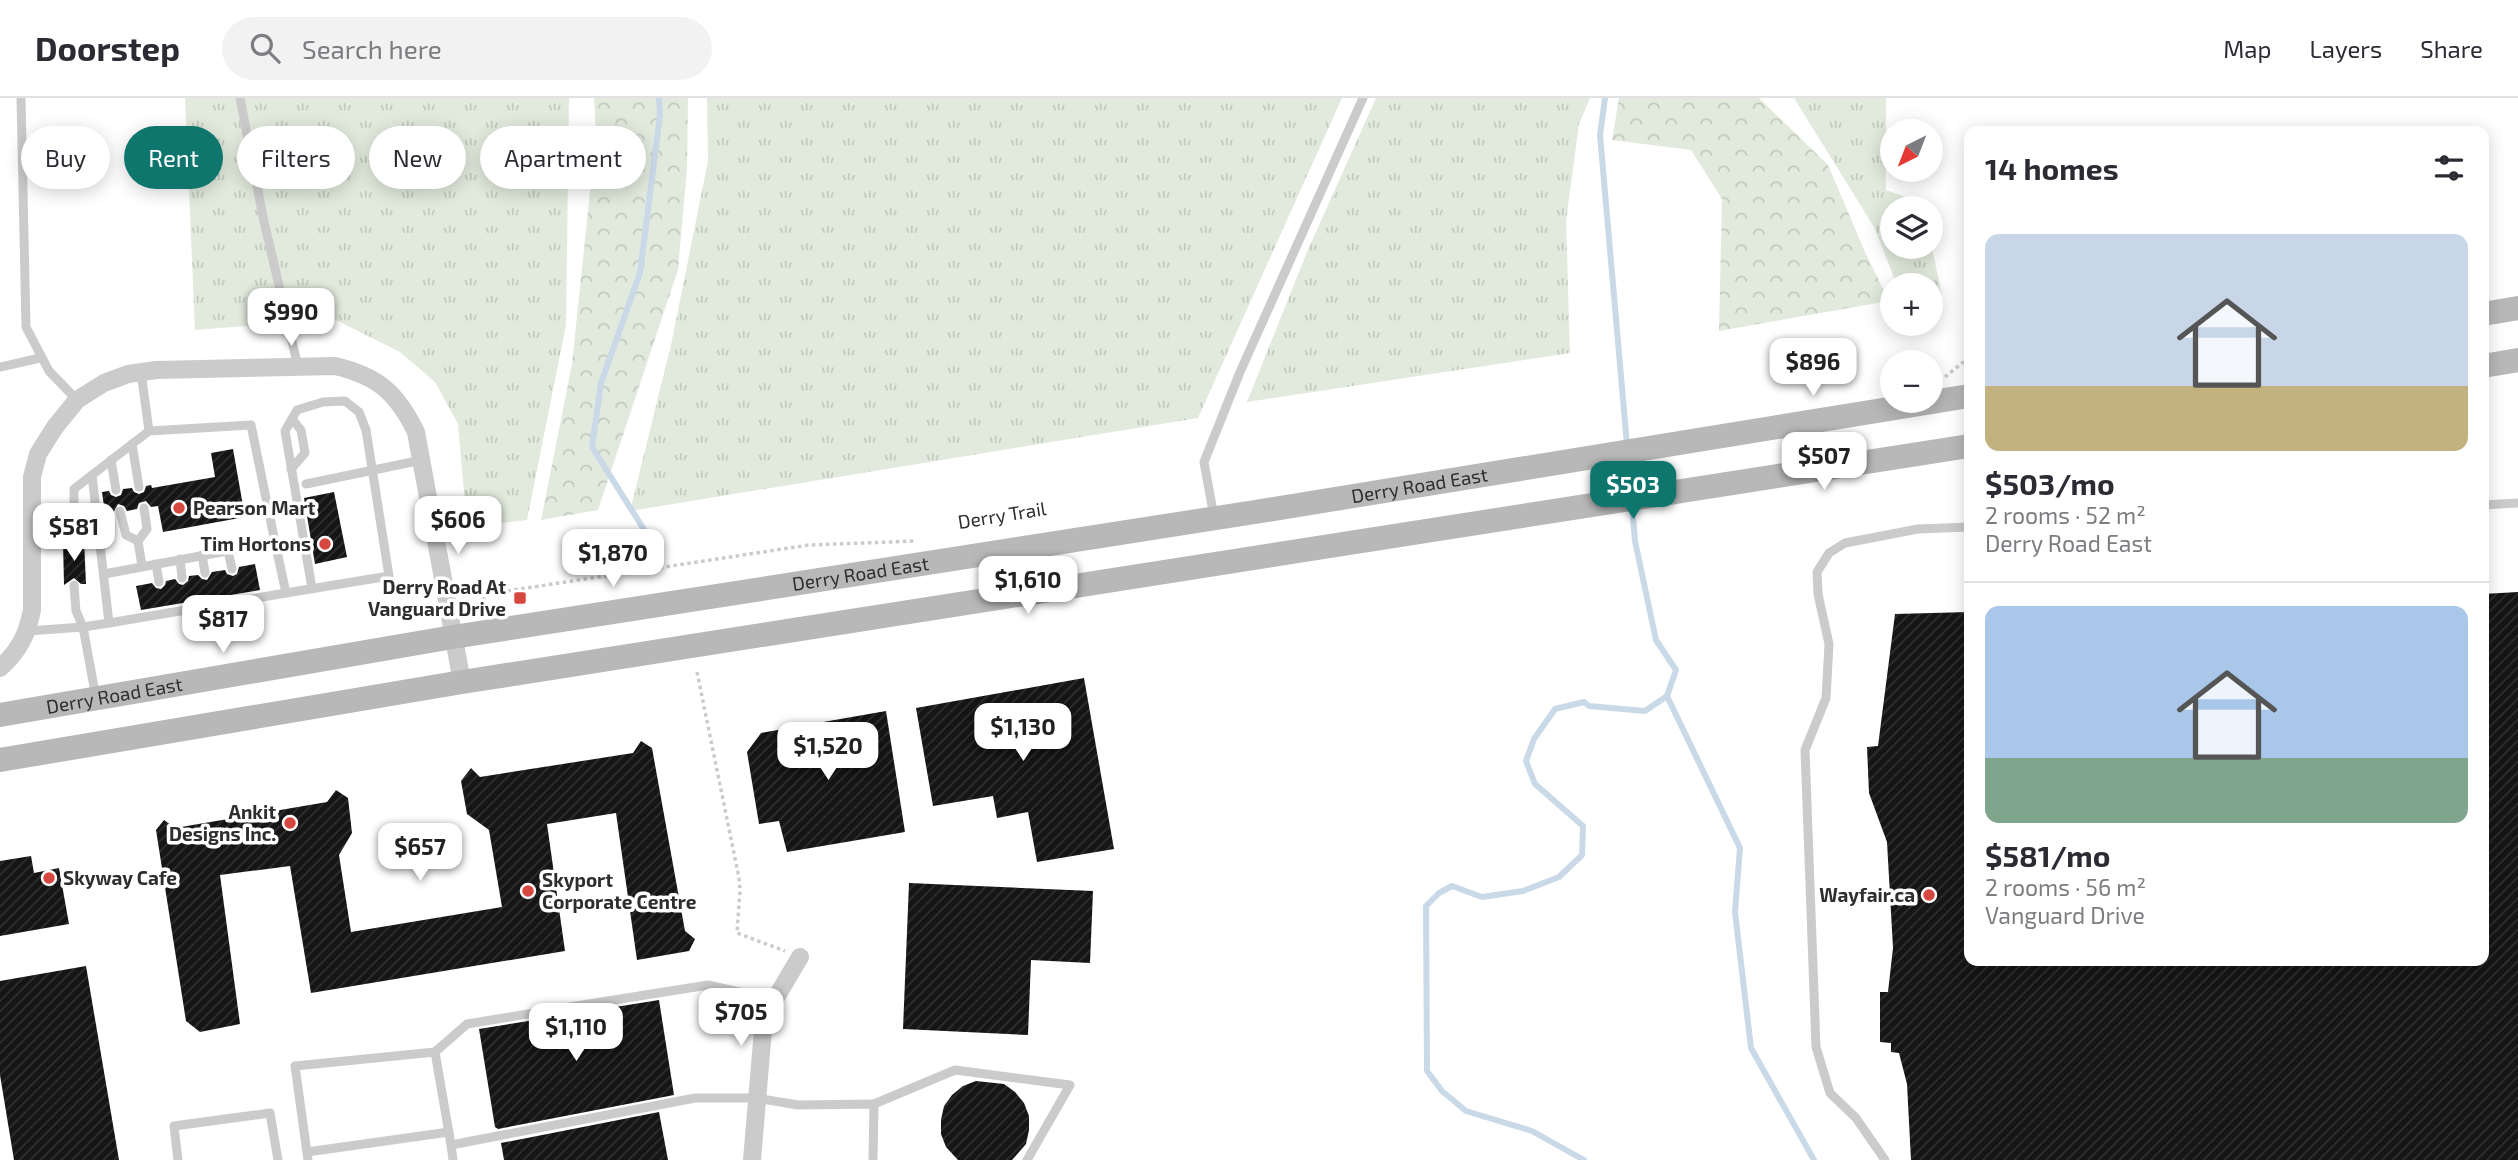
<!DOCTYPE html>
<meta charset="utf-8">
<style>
:root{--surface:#fff;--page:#f2f2f3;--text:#2b2b33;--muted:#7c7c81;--line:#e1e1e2;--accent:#0f766e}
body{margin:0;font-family:"Exo 2",sans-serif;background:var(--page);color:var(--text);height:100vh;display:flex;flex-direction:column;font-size:26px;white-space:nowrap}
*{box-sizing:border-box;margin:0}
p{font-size:23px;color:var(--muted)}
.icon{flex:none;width:38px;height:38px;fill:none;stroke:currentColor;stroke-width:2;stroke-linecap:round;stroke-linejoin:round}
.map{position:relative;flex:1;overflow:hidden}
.sheet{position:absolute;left:1964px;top:28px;width:525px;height:840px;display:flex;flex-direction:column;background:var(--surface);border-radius:14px;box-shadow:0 4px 18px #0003}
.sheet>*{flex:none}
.banner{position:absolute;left:21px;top:28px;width:665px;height:63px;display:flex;gap:14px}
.needle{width:46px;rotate:222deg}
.controls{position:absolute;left:1880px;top:21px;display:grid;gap:14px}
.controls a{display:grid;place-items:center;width:63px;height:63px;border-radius:50%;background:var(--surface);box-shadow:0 4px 18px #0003;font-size:35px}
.price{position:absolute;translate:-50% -60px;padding:0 16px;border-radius:14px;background:#fff;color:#222;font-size:23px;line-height:46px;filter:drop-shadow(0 2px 4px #0008)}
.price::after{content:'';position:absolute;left:50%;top:42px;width:21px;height:16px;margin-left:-10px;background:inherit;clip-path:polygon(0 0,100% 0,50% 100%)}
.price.selected{background:var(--accent);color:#fff}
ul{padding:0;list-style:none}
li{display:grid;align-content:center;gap:14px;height:371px;padding:0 21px}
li+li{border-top:2px solid var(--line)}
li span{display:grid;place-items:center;height:217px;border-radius:14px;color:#555}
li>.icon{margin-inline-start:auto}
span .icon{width:126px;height:126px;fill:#fffc;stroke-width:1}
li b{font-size:30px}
h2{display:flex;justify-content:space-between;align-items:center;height:84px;padding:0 21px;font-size:30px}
.pill{padding:0 24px;border-radius:32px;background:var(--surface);box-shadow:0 4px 18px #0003;font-size:24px;line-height:63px}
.pill.selected{background:var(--accent);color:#fff}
header{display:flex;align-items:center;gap:42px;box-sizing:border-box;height:98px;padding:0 35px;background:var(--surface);border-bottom:2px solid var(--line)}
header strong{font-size:33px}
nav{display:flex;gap:38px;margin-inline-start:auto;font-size:24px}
.search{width:490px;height:63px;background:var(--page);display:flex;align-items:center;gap:18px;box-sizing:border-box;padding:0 24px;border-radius:38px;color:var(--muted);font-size:26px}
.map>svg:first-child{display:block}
</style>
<header>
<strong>Doorstep</strong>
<div class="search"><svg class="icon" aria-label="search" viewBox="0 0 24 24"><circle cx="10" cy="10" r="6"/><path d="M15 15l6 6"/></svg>Search here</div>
<nav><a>Map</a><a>Layers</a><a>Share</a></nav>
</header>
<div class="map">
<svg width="2518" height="1062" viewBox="0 0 2518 1062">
<defs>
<pattern id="grass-tufts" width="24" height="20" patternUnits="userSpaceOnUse" patternTransform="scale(1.75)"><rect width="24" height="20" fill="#e2eadd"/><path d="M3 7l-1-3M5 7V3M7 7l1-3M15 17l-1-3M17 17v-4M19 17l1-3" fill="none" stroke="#c2c9be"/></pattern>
<pattern id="forest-crowns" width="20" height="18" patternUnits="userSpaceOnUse" patternTransform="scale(1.75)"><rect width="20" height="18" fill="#e2eadd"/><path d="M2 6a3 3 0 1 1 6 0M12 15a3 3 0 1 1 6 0" fill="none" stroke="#c2c9be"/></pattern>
<pattern id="building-hatch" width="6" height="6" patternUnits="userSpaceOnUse" patternTransform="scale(1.75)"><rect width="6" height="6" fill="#151515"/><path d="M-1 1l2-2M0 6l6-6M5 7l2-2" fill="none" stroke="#2f2f2f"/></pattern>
</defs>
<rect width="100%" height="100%" fill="#fff"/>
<g fill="url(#grass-tufts)">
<path d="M185 0H569L566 227 527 422 467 429 458 326 435 284 400 254 334 221 195 232Z"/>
<path d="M707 0H1342L1198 320 630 413 671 247 708 63Z"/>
<path d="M1376 0H1590L1579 26 1566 123 1570 255 1247 304 1307 154Z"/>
<path d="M1794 0H1886V92L1923 105 1924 110H1892V149H1930V141L1942 197 1930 196V187H1897L1874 129Z"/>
</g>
<g fill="url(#forest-crowns)">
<path d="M594 0H688L687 71 678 172 598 412 541 422 572 266 596 36Z"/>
<path d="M1619 0H1759L1828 67 1865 154 1889 203 1719 233 1722 101 1691 52 1612 42Z"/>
</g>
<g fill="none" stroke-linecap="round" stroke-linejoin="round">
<g stroke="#cad9e8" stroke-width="6">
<path d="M1605 0 1600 37 1627 347"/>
<path d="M1628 358 1631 396"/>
<path d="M648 438 592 349 601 285 640 175 660 17 659 0"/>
<path d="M1667 598 1740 750 1735 814 1751 950 1814 1062"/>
<path d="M1584 1062 1532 1033 1466 1013 1442 993 1427 973 1426 808 1439 795 1452 788 1482 799 1523 793 1559 779 1582 757 1583 728 1535 686 1526 663 1534 641 1555 611 1584 604 1589 608 1645 613 1667 598 1676 572 1656 542 1635 443 1632 407"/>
</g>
</g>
<g fill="url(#building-hatch)">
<path d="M233 351 245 419 163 434 158 408 151 409 146 403 139 405 137 411 127 413 124 408 118 406 113 415 105 416 102 394 109 393 111 397 116 399 121 397 123 391 132 390 134 394 139 396 144 394 146 388 151 387 152 390 215 379 211 355Z"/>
<path d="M334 394 347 459 315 466 304 400Z"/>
<path d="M81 442H84L86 486H81L74 480 64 487 63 443H67L70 448 75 449Z"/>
<path d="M255 466 260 492 141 512 136 488 152 485 156 490 161 491 165 487 166 483 175 481 179 486 183 487 188 483 189 478 198 477 202 481 207 482 212 474 225 472 227 476 233 478 237 476 239 469Z"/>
<path d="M2518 494V1062H1911L1907 986 1899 955 1891 954V945L1880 944V894H1888L1893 850 1887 744 1869 695 1867 649 1878 648 1895 516 1969 514V863H2483V496Z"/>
<path d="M1084 580 1114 751 1037 764 1028 714 997 720 993 698 933 708 916 610Z"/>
<path d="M886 613 905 734 787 754 779 723 759 726 747 654 761 635Z"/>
<path d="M641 643 652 650 685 833 695 841 689 853 637 862 616 715 547 726 565 853 311 895 290 768 220 777 240 926 200 934 186 923 156 732 164 722 175 730 327 704 336 692 348 700 352 735 339 757 351 834 502 809 489 732 467 716 461 683 471 670 480 679 633 655Z"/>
<path d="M31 758 34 775 59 770 69 826 0 838V763Z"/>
<path d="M909 785 1093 793 1090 865 1031 862 1028 937 903 931Z"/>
<path d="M86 868 119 1062H14L0 977V883Z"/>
<path d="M659 902 674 997 498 1031 495 1029 479 931Z"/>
<path d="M976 983 1004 986 1015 994 1024 1005 1029 1018V1032L1026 1046 1012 1062H958L946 1049 941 1036V1022L944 1008 952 997 963 988Z"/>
<path d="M659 1014 668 1062H504L501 1045Z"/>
</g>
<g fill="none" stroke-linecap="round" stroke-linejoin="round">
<g stroke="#cbcbcb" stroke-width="3.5" stroke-dasharray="3.5 3.5" stroke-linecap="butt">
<path d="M1945 279 1962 265 1969 263"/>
<path d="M474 513 487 496 809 447 916 443"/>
<path d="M697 574 739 780 740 792 737 835 785 853"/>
</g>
<g stroke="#cbcbcb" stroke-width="9">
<path d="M21 0 26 229 49 273 77 302"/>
<path d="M240 0 263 119 298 269"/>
<path d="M0 269 40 260"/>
<path d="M132 346 139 389"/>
<path d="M111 362 116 392"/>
<path d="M291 371 305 355 301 332 292 321"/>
<path d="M306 386 422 362"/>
<path d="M2483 407 2518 405"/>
<path d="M120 413 126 437 138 443"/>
<path d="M1214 419 1204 364 1240 274 1363 0"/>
<path d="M74 442V391L92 377"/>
<path d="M228 453 232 471"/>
<path d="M202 457 205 475"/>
<path d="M180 461 182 480"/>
<path d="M156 466 159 484"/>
<path d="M142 468 138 443 147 431 144 410"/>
<path d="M104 476 275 444 251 327 149 333"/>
<path d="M74 487 76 513 83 529 109 525 92 377 149 333 141 274"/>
<path d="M286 495 389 478 366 332 359 314 345 303 323 304 297 312 285 333 312 490"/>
<path d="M109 525 286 495 275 444"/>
<path d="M28 533 83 529 96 600"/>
<path d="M874 1006 955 972 1070 987 1027 1062"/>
<path d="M451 1047 435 954 467 926 570 909 708 887 775 902"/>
<path d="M307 1054 449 1034"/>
<path d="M178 1062 174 1028 270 1015 278 1062"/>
<path d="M308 1062 295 968 435 954"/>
<path d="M453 1062 451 1047 695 1000H756L798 1007 874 1006 873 1062"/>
<path d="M1885 1062 1856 1020 1830 995 1816 949 1805 652 1826 600 1829 546 1818 496 1817 474 1829 455 1845 445 1918 431 1969 429"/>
</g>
<g stroke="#cbcbcb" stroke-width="18">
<path d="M0 570C19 553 27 537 32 512V379L38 356 55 329 77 302 104 285 128 276 156 272 335 268C378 278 397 295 416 334L462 584"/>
<path d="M752 1062 763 932 771 908 800 859"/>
</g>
<g stroke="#b8b8b8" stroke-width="24">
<path d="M2483 216 2518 210"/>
<path d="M2483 268 2518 262"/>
<path id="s1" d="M0 617 453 539 1255 414 1969 298"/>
<path d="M0 662 462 584 1969 348"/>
</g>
</g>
<g fill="#d6483f" stroke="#fff" stroke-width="2.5">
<circle cx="179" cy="410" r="7"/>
<circle cx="325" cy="446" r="7"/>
<rect x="513" y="493" width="14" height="14" rx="3.5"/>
<circle cx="290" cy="725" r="7"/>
<circle cx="49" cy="780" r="7"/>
<circle cx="528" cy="793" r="7"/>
<circle cx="1929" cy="797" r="7"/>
</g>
<g text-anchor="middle" stroke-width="7" stroke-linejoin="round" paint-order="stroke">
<g font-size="19" fill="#2e2e2e" stroke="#fff">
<text dy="7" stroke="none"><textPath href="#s1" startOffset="1438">Derry Road East</textPath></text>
<text transform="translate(1002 417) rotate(-9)" y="7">Derry Trail</text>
<text dy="7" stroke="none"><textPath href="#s1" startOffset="872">Derry Road East</textPath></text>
<text dy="7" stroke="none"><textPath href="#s1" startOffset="116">Derry Road East</textPath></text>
</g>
<g font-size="19" font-weight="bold" fill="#2e2e2e" stroke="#fff" text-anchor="end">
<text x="193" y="417" text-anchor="start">Pearson Mart</text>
<text x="311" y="453">Tim Hortons</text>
<text x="506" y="496">Derry Road At<tspan x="506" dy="22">Vanguard Drive</tspan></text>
<text x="276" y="721">Ankit<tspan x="276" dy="22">Designs Inc.</tspan></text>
<text x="63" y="787" text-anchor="start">Skyway Cafe</text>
<text x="542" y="789" text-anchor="start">Skyport<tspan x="542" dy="22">Corporate Centre</tspan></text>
<text x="1915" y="804">Wayfair.ca</text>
</g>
</g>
</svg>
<div class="controls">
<a><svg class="needle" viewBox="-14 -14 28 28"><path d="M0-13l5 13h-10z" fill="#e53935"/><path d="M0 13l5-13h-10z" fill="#7c7c81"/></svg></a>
<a><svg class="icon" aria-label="layers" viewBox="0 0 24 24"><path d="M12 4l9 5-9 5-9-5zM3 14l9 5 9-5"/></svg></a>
<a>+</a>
<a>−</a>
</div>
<b class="price" style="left:291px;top:250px">$990</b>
<b class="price" style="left:1813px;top:300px">$896</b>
<b class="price" style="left:1824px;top:394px">$507</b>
<b class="price selected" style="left:1633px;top:423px">$503</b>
<b class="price" style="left:458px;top:458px">$606</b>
<b class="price" style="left:74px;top:465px">$581</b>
<b class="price" style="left:613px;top:491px">$1,870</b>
<b class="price" style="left:1028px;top:518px">$1,610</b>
<b class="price" style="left:223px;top:557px">$817</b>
<b class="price" style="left:1023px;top:665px">$1,130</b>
<b class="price" style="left:828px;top:684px">$1,520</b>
<b class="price" style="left:420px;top:785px">$657</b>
<b class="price" style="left:741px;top:950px">$705</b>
<b class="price" style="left:576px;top:965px">$1,110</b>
<div class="banner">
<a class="pill">Buy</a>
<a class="pill selected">Rent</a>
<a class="pill">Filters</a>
<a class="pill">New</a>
<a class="pill">Apartment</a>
</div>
<section class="sheet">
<h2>14 homes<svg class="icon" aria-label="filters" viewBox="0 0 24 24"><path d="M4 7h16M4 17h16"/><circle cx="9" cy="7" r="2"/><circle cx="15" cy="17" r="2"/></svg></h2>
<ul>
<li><span style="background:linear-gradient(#c9d6e8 70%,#c2b280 0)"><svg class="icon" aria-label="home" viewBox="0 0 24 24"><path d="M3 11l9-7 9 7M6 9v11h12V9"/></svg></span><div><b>$503/mo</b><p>2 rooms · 52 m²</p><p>Derry Road East</p></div></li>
<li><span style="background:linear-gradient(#a9c7e8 70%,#7fa58c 0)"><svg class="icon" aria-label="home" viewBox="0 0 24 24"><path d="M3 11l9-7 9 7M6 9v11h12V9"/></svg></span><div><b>$581/mo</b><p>2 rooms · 56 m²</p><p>Vanguard Drive</p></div></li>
</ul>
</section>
</div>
